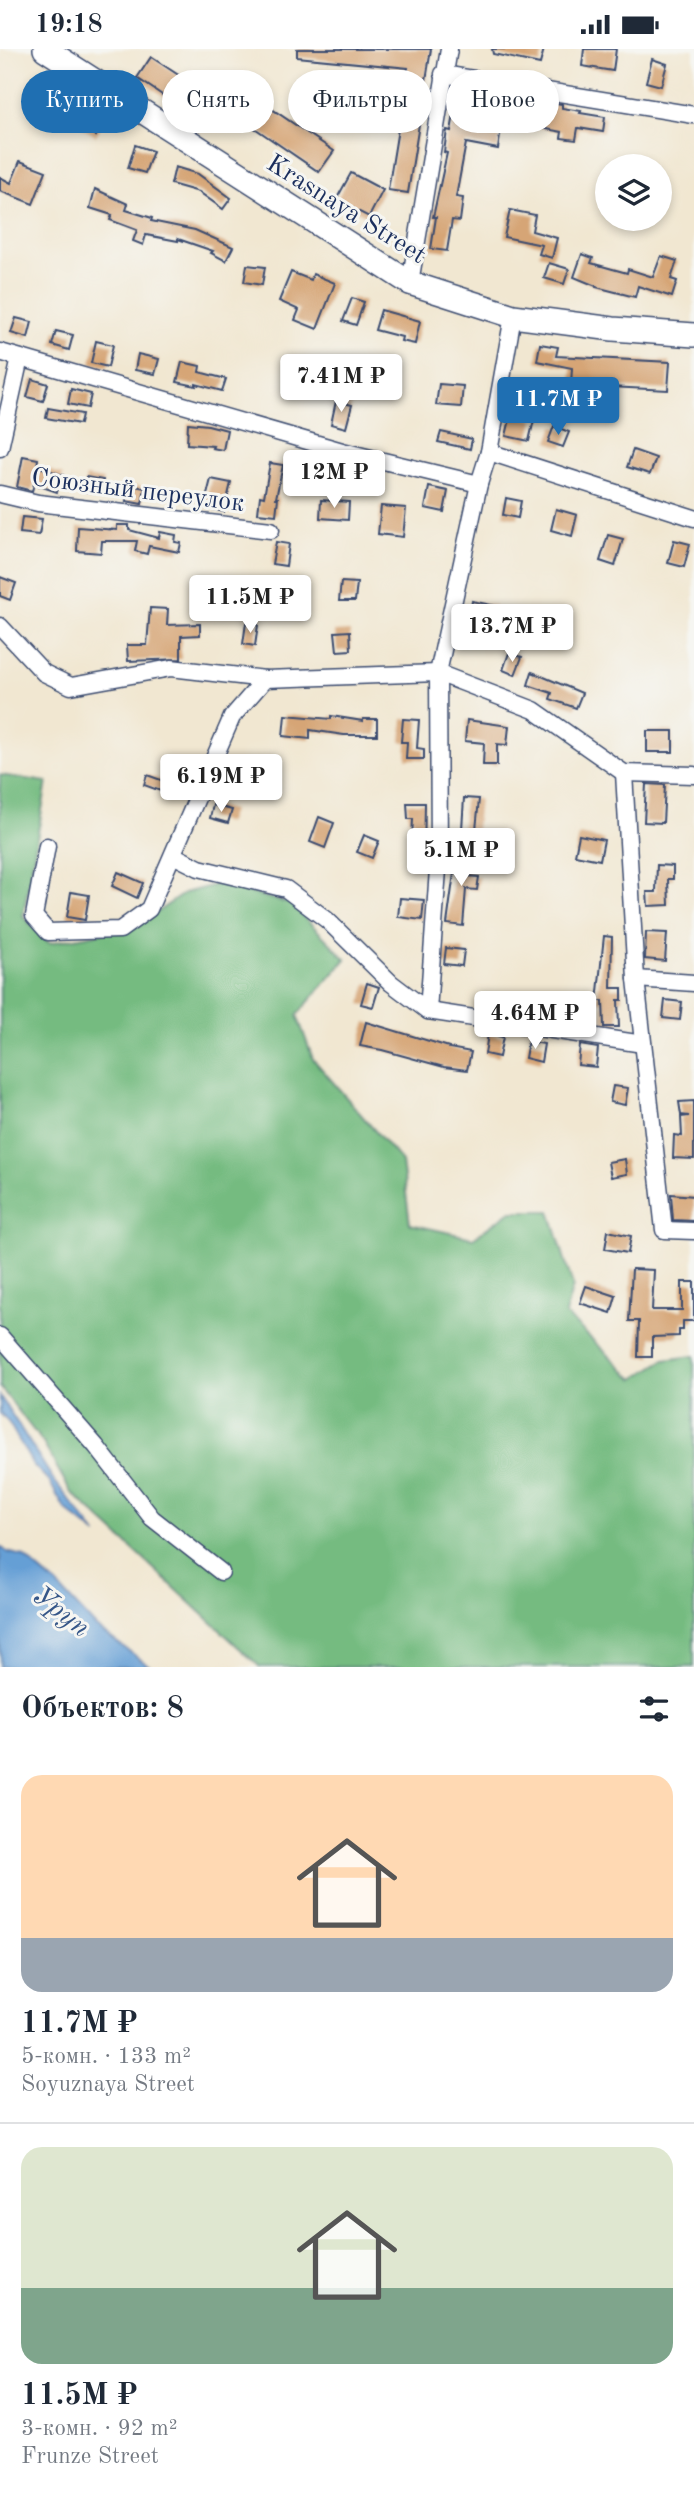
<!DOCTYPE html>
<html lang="ru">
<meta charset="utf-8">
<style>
:root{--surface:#fff;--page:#f2f2f3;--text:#1f2937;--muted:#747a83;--line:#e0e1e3;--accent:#1f6fb2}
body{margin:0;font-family:"Old Standard TT",serif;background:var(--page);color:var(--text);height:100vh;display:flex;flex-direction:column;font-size:26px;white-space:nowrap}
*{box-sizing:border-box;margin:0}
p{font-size:23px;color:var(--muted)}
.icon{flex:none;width:38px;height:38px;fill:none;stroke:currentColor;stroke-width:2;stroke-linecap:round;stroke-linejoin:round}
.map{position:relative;height:1618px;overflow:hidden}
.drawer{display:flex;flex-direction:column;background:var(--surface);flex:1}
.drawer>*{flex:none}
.hud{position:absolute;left:21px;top:21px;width:653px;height:63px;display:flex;gap:14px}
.buttons{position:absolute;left:595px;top:105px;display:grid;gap:14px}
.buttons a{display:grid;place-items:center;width:77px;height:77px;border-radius:50%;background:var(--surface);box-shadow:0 4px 10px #0003;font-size:35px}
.price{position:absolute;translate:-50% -60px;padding:0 16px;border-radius:7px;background:#fff;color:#222;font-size:23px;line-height:46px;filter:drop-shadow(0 2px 4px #0008)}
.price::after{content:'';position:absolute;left:50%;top:42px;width:21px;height:16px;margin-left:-10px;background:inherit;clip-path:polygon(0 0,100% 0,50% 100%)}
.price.active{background:var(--accent);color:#fff}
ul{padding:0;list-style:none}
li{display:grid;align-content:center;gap:14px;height:371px;padding:0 21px}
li+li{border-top:2px solid var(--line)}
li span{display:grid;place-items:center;height:217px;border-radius:21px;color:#555}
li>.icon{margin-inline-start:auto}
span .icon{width:126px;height:126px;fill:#fffc;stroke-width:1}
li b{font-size:30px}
h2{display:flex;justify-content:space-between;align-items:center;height:84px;padding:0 21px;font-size:30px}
.pill{padding:0 24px;border-radius:32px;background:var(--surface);box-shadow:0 4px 10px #0003;font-size:24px;line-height:63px}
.pill.active{background:var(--accent);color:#fff}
.status{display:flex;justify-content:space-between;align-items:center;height:49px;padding:0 35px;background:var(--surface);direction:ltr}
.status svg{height:19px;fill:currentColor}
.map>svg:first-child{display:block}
</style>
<div class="status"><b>19:18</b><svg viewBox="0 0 49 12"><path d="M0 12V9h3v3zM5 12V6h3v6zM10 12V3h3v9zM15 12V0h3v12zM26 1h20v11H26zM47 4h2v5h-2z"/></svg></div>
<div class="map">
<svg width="694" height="1618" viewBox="0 0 694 1618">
<rect width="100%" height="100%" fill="#f6f6f2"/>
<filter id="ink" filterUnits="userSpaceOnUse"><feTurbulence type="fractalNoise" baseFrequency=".0143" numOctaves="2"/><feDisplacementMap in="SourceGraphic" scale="14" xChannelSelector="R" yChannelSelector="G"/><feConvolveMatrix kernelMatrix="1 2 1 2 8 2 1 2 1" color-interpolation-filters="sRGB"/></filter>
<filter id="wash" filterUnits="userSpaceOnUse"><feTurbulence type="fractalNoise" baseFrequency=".00686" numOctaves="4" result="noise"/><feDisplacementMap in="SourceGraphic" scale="28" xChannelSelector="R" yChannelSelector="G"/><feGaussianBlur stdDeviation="1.57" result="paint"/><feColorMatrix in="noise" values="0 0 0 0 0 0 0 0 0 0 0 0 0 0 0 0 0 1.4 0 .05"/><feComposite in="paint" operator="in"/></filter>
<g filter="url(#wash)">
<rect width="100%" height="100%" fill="#f1e7d1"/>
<path fill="#74bb80" stroke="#48756f" stroke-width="2" d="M0 726 47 733 23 867 49 894 136 877 185 844 218 835 291 855 346 910 297 966 313 1010 402 1113 410 1175 473 1189 511 1162H550L573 1237 565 1265 634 1330 664 1311 694 1307V1618H260L71 1443 43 1394 0 1338Z"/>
<g fill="#659fd5" stroke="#40679a" stroke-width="2">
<path d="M0 1347 53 1430 97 1486 65 1460 49 1432 33 1416 9 1374 0 1364Z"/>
<path d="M0 1497 7 1503 23 1507 58 1537 96 1578 151 1618H0Z"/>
</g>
<g id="blocks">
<g fill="#d6a576">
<path d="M297 0H431L408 144 388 141 408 19 297 8Z"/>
<path d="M492 0H544L540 15 493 5Z"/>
<path d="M584 0H616L613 22 582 17Z"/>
<path d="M151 8 212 48 198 70 137 29Z"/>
<path d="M652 10 667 15 661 37 646 33Z"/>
<path d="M40 30 60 41 49 61 29 49Z"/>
<path d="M229 31 334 102 319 123 215 52Z"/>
<path d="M459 39 477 42 471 74 501 80 498 100 466 94 456 148 463 149 460 172 452 171 447 202 431 200 436 168H433L447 104 444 103 447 81 451 82Z"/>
<path d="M541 52 562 55V59L581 62 580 64 605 68 603 83 578 79 576 91 561 89 562 83 536 78Z"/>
<path d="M90 55 108 65 96 87 81 78Z"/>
<path d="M135 96 153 102 145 124 128 119Z"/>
<path d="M20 112 46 122 33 155 0 142V128L11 134Z"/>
<path d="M175 118 198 125 231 149 223 160 199 143 171 135Z"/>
<path d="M351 124 383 141 369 168 336 151Z"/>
<path d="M95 140 128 155 126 161 152 169 151 172 195 181 233 198 226 212 211 204 213 202 178 190V192L146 186 143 196 133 192 137 181 110 171 112 166 90 159Z"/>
<path d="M510 161 535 166 532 182 557 189 552 209 539 205 542 196 504 188Z"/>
<path d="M582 205 593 209 591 214 627 224 628 220 653 228 661 207 677 212 671 230 677 232 672 248 638 237 635 248 596 238V237L574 228Z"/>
<path d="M549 214 569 220 564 235 544 229Z"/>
<path d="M247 216 265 218 262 236 244 233Z"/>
<path d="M291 223 311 231 313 225 335 234 317 280 295 271 299 261 279 252Z"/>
<path d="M352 249 364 253 356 276 343 272Z"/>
<path d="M381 261 420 272 415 295 401 292 402 288 375 281Z"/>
<path d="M16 269 32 273 28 289 11 284Z"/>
<path d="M56 282 73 286 69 301 52 296Z"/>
<path d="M96 292 113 296 108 318 91 314Z"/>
<path d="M540 295 558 298 556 307 670 313 668 341 571 336 572 319 537 312Z"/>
<path d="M138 305 159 310 155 325 135 321Z"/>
<path d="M182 313 200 317 199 323 226 330 222 342 196 335V337L177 333Z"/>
<path d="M32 330 48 335 43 352 27 348Z"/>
<path d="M439 335 463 337 461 358 436 356Z"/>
<path d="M71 340 91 345 88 359 68 355Z"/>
<path d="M336 352 352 356 346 379 331 375Z"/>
<path d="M48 359 82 365 80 375 46 369Z"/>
<path d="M511 366 534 371 529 392 506 387Z"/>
<path d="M188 374 208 376 227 381 223 401 212 399 213 397 187 395Z"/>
<path d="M554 377 569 383 563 398 548 393Z"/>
<path d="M441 383 472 390 470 400 438 393Z"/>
<path d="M633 401 656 409 650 425 627 418Z"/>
<path d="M23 407 38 410 37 417 63 426 57 443 34 435 32 442 17 438Z"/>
<path d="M270 414 283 416 276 449H278L276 466 258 464 260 447 264 448Z"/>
<path d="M356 416 371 420 367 437 352 434Z"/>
<path d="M86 428 103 431 100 445 83 442Z"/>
<path d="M211 430 231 434 224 463 204 458Z"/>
<path d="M130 436 145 439 142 455 126 452Z"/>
<path d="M429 438 448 442 444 463 425 459Z"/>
<path d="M506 449 521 452 518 469 503 466Z"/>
<path d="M321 451 349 453 348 471 320 469Z"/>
<path d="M381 457 406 459 403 488 378 485Z"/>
<path d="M556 460 577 466 572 487 551 481Z"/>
<path d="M22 468 42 470 39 486 20 484Z"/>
<path d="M117 476H129V481L159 489 160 483 176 486 175 493 181 494 179 503 149 497 147 505 135 502 137 492H102L101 504 77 502 78 478 117 481Z"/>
<path d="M608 486 623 490 615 517 600 512Z"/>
<path d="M674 491 690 495 684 518 668 514Z"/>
<path d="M276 493 289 495 286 517 272 515Z"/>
<path d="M0 528 16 534 10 551 0 547Z"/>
<path d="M341 533 357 534 355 552H339Z"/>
<path d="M472 552 496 557 490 593 466 590Z"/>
<path d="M150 559 168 560 167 576 200 575V586L181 587V610L128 612 127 596H147Z"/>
<path d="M246 574 258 576 255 597 243 595Z"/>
<path d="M350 582 351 601 337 602 335 583Z"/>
<path d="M509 604 522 608 515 626 503 621Z"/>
<path d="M532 623 582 644 576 659 550 650 552 644 528 636Z"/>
<path d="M285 666 331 670V667L363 672V670H377V686H344L310 681V690L283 687Z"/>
<path d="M403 670 419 671 417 699 424 700V710H406L407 693H401Z"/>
<path d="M467 671 509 677 507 696 497 695V716H483L484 694 465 692Z"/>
<rect x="647" y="682" width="26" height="21"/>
<path d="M147 726 181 738 177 748 144 736Z"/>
<path d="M646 735 665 736 663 774 644 773Z"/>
<path d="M464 749 479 750 476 781 462 780Z"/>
<path d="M407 754H425L424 808 411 807 413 770H408Z"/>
<path d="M213 756 232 761 228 774 210 769Z"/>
<path d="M319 768 334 774 325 799 310 793Z"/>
<path d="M364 786 379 792 372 809 357 803Z"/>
<path d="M579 786 604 791 600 811 575 806Z"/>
<path d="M457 802 472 804 468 827 479 828 477 841 466 840 463 877 447 875Z"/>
<path d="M657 816 673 817V830H668L669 856 648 857 647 843H656Z"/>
<path d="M118 823 143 834 137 849 112 837Z"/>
<path d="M71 843 89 846 85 871 67 868Z"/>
<path d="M400 849 424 851 422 871 398 868Z"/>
<path d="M646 883 667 884 665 912 645 910Z"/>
<path d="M604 887 612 888 611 939H622V951H618L619 978H604L603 952H597Z"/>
<path d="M446 899 464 901 462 917 444 915Z"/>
<path d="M367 934 379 938 373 958 361 955Z"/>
<path d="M665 951 682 953 680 971 663 969Z"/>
<path d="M366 973 449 998V999L471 1003 467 1021 444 1018 382 1001 360 997Z"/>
<path d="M488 985 503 988 499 1008 485 1005Z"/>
<path d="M528 992 544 995 541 1013 525 1009Z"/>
<path d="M580 996 598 999 596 1018 578 1016Z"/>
<path d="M613 1037 628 1039 625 1056 610 1053Z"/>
<path d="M694 1052V1110L673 1109 674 1086 682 1087 681 1068 689 1067 681 1066 679 1053Z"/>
<path d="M625 1110 627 1125 611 1128 608 1113Z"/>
<path d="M671 1145 694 1147V1172L673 1171Z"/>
<path d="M608 1182 631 1187 628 1204 605 1200Z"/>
<path d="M632 1220 654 1221 652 1261H682V1233H694V1272H683V1281H679V1287L652 1288V1308H638L639 1272H629Z"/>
<path d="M586 1237 616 1247 611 1264 580 1254Z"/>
</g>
</g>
</g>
<g filter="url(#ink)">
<use href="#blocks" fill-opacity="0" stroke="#3b4b6f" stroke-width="2"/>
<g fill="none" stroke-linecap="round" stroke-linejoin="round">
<g stroke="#3b4b6f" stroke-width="19">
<g id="street">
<path d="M443 25 694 66"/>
<path d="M410 234 449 0"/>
<path d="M0 303 342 402 479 435"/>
<path d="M0 399 20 309"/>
<path d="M489 403 694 469"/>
<path d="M0 445 38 454 271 481"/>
<path d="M0 577 44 624 71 637 171 619 265 630 438 624 534 661 624 724 694 726"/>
<path d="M624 724 636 930 664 1181 694 1182"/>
<path d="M47 797 34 867 48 883 120 881 149 860 232 668 265 630"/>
<path d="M173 806 199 819 286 840 327 871 391 934 428 962 643 995"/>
<path d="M636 930 694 934"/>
<path d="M428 962 439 806 438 624 479 435 489 403 513 267"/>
<path d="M0 1287 96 1397 152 1469 221 1523"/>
</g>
</g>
<g stroke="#3b4b6f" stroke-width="26">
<path id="secondary" d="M45 0 410 234 513 267 613 280 694 286"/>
</g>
<use href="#street" stroke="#fff" stroke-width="16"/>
<use href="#secondary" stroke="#fff" stroke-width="23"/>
</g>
</g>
<g text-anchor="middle" stroke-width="6" stroke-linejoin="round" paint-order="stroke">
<g font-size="26" fill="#1b2f5e" stroke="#f6f6f2">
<text transform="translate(347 159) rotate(32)" y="9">Krasnaya Street</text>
<text transform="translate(138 440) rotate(7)" y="9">Союзный переулок</text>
</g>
<g font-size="28" font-style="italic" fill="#355688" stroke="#f6f6f2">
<text transform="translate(62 1561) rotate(38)" y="10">Уруп</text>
</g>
</g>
</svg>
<div class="buttons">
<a><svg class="icon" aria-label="layers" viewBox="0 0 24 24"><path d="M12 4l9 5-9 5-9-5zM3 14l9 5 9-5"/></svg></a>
</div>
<b class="price" style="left:341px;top:365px">7.41M ₽</b>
<b class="price active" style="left:558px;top:388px">11.7M ₽</b>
<b class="price" style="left:334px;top:461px">12M ₽</b>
<b class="price" style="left:250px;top:586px">11.5M ₽</b>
<b class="price" style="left:512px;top:615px">13.7M ₽</b>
<b class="price" style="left:221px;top:765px">6.19M ₽</b>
<b class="price" style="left:461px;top:839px">5.1M ₽</b>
<b class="price" style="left:535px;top:1002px">4.64M ₽</b>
<div class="hud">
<a class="pill active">Купить</a>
<a class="pill">Снять</a>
<a class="pill">Фильтры</a>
<a class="pill">Новое</a>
</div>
</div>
<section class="drawer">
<h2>Объектов: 8<svg class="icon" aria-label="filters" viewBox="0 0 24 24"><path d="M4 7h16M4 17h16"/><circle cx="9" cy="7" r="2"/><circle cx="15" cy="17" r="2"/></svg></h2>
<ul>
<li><span style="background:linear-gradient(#ffd9b3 75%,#9aa5b1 0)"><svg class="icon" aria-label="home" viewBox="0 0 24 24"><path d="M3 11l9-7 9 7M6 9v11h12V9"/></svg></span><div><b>11.7M ₽</b><p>5-комн. · 133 m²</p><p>Soyuznaya Street</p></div></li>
<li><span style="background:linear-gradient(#dfe7d0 65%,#7fa58c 0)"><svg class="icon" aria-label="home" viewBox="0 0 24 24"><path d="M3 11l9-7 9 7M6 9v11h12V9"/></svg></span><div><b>11.5M ₽</b><p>3-комн. · 92 m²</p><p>Frunze Street</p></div></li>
</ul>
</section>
